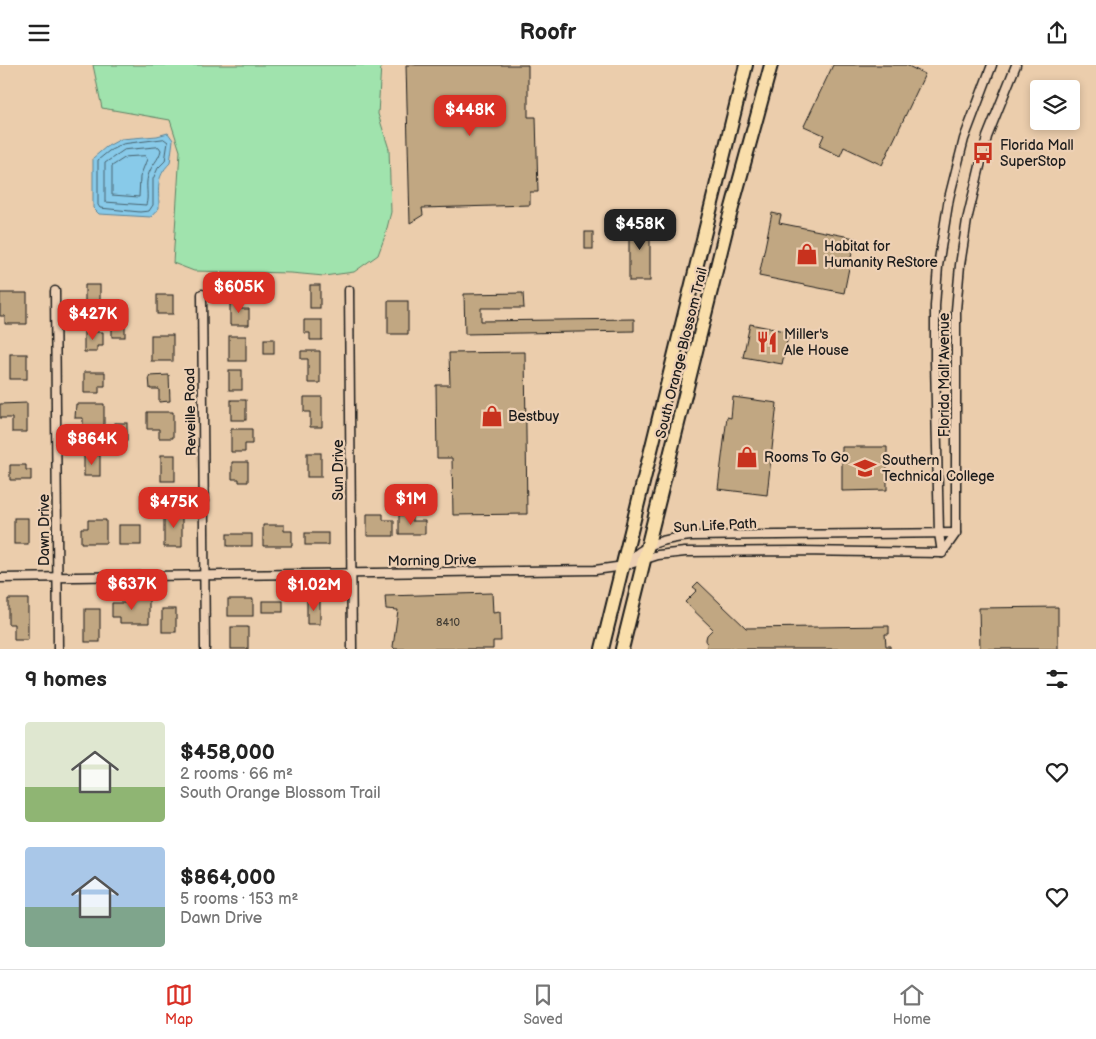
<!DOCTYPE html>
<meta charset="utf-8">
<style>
:root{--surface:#fff;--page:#f2f2f2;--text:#222;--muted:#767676;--line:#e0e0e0;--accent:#d93025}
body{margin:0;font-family:"Balsamiq Sans",sans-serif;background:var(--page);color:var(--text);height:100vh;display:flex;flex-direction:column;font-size:19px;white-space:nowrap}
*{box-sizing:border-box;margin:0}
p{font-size:16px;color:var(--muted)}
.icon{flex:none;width:28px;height:28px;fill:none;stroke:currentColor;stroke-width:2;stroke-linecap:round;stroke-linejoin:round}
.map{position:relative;height:584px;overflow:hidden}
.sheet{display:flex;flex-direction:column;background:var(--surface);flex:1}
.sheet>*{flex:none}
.fabs{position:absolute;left:1030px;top:15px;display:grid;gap:10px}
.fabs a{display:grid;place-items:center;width:50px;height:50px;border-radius:5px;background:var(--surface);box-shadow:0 2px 8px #0003;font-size:25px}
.price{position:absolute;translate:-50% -42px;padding:0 11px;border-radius:10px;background:var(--accent);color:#fff;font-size:16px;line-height:32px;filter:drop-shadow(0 1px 2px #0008)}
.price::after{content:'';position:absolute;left:50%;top:30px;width:15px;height:11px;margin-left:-8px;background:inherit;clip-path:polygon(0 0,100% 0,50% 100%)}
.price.active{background:#222;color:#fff}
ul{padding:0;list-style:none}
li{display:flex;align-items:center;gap:15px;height:125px;padding:0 25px}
li span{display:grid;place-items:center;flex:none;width:140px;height:100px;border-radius:5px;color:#555}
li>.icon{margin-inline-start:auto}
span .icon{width:60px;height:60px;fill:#fffc;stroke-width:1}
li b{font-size:21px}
h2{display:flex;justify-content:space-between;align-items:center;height:60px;padding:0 25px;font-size:21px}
header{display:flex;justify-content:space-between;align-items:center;height:65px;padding:0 25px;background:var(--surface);font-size:22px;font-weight:600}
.dock{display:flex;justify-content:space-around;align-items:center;height:70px;border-top:1px solid var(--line);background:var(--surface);font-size:14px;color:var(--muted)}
.dock a{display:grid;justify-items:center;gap:2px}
.dock .active{color:var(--accent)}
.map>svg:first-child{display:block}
</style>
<header><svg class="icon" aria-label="menu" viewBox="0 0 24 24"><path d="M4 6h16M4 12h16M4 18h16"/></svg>Roofr<svg class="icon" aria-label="share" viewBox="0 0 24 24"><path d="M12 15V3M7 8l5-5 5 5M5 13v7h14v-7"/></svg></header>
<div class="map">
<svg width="1096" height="584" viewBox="0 0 1096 584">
<rect width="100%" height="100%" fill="#ebcdac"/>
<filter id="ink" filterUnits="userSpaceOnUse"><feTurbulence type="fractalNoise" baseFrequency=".02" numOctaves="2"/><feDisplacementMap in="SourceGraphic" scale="10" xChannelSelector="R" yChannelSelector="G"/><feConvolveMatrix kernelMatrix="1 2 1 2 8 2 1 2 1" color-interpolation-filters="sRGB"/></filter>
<g filter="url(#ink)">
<path fill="#a0e3ad" stroke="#5e8064" d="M93 0H381L378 49 389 84 391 147 385 171 378 190 354 207 324 211 291 208 194 206 173 198 180 86 170 55 102 43Z"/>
<path fill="#88cae9" stroke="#5d8497" d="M168 68 173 75 170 98C155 113 159 123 159 143L151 152 99 149 93 143V93L106 82 121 74 157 71Z"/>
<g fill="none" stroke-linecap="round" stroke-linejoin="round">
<g stroke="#47626e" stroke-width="1">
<path d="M164 74 168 77 165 96 158 103 153 114V140L149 146 140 147 100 143 98 140V95L109 86 123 79Z"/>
<path d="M159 82 161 85C159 95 151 100 148 111 145 120 149 131 146 140L105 137V98L124 85Z"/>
<path d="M145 91 147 94 140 112 139 132 112 130V101L126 92Z"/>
</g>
</g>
<g fill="#c1a782" stroke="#1c1c1c">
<path d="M406 0H528V52H536L538 127H530V140L422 143 423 150 410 158Z"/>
<path d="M833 0H906L925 9 882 100 844 82 840 91 819 81 824 70 804 61Z"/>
<path d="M772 148 781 150 779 158 855 173 844 228 759 211Z"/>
<rect x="629" y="156" width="21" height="60"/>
<rect x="585" y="167" width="8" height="17"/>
<rect x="230" y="218" width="11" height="10"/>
<rect x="85" y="220" width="15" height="31"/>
<rect x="310" y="220" width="10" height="23"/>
<path d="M0 228H27V259H5V251H0Z"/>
<path d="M523 228 524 243H481V256L634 254V266L465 269 464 229Z"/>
<rect x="157" y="230" width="16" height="19"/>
<path d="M230 236H241V244H249V260H230Z"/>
<rect x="388" y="236" width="20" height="33"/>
<path d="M304 255H322V275H310V268H304Z"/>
<path d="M750 259 789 267 782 299 743 292Z"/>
<rect x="112" y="261" width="13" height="11"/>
<path d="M84 267H103V281H97V287H84Z"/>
<rect x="151" y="270" width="22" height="26"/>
<rect x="229" y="271" width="17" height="25"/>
<rect x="264" y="274" width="10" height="15"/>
<path d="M301 286H320V318H308V294H301Z"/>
<path d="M525 287 527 449 453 450 452 393H437L436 320H450L449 288Z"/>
<rect x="10" y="289" width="17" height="25"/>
<rect x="229" y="305" width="13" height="20"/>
<path d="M84 307H105V321H99V328H84Z"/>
<path d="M169 310 170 336 159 337V324H150L149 311Z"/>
<path d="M304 332H322V362H310V347H304Z"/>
<path d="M733 332 777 338 767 430 718 424 727 352 731 353Z"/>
<rect x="231" y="335" width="15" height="20"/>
<path d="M27 338V367H12V353H0V339Z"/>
<path d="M76 339H104V370H83V353H75Z"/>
<path d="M147 347H173V373H159V364H147Z"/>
<rect x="115" y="358" width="12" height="18"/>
<path d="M231 364H252V379H245V387H231Z"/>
<path d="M842 382H887V425L842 426Z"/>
<rect x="307" y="388" width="14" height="24"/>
<rect x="84" y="390" width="16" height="21"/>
<rect x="161" y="390" width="14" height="26"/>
<path d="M232 397H248V417H239V414H232Z"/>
<path d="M10 400H26V405H31V415H10Z"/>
<path d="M170 444H182V482H164V453H170Z"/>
<path d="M367 449H383V455H394V471H367Z"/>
<path d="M399 450H412V456H425V469H399Z"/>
<rect x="14" y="453" width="14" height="26"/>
<path d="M88 455H106V478H81V463H88Z"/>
<rect x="119" y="460" width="22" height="20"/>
<path d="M263 460H284V466H292V481H263Z"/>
<rect x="305" y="468" width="23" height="12"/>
<rect x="227" y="469" width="25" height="12"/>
<path d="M698 517 746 563 889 561V569H885L886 581H890V584H707L706 574 707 570 713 564 685 537 697 525 693 522Z"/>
<path d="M492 528 493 548 500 547 501 576H493V584H395L393 582 398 545 386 544 385 531Z"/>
<path d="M8 534H28V575H14V559H8Z"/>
<path d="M132 534H149V558H120V552H112V538H132Z"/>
<rect x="228" y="534" width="25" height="17"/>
<rect x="307" y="535" width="13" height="24"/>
<rect x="262" y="536" width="21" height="11"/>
<path d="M1058 542V584H980L979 543Z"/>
<rect x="85" y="544" width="15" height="33"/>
<rect x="162" y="544" width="14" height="23"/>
<rect x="231" y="562" width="17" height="22"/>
</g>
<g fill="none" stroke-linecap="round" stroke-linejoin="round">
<g stroke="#1c1c1c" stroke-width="11">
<g id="minor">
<path d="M349 225 352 584"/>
<path d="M55 226 58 584"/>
<path d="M202 229 205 584"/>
<path d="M942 488 956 468V245L960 200 967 155 987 72 1016 0"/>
<path d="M942 488 939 468 935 296V241L938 201 949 133 964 74 992 0"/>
<path d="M625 499C646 478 662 474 691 471L956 468"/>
<path d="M0 513 595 505 624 501 658 490 685 487 798 486 942 488"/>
</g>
</g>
<g stroke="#1c1c1c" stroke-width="16">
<g id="primary">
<path d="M602 584 746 0"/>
<path d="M622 584 727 161 771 0"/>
</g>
</g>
<use href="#minor" stroke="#edd0b4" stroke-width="8"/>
<use href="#primary" stroke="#f9deab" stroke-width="12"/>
</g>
</g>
<defs>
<g id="bus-bare" transform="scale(1.725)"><path d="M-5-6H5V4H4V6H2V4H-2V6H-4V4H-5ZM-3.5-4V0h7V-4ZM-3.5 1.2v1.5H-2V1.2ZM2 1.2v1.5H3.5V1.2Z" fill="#c8321e" stroke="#edd0b4" stroke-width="2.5" paint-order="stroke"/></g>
<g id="shop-bare" transform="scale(1.725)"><path d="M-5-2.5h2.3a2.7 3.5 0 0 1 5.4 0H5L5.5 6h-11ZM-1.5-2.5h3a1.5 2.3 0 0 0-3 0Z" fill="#c8321e" stroke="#edd0b4" stroke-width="2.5" paint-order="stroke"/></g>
<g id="restaurant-bare" transform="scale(1.725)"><path d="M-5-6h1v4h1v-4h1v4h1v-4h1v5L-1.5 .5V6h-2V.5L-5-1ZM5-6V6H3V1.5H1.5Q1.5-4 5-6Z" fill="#c8321e" stroke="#edd0b4" stroke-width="2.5" paint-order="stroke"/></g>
<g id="university-bare" transform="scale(1.725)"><path d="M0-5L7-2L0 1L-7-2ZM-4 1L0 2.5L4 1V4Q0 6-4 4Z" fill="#c8321e" stroke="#edd0b4" stroke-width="2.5" paint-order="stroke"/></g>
</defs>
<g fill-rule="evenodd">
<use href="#bus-bare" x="983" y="88"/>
<use href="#shop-bare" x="807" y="189"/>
<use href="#restaurant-bare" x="767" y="277"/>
<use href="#shop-bare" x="492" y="351"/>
<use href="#shop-bare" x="747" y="392"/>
<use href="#university-bare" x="865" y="403"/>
</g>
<g text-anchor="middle" stroke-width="4.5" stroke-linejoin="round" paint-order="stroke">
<g font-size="11" fill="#453f36">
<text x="448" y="561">8410</text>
</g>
<g font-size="14" fill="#1c1c1c" stroke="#edd0b4" text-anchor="start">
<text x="1000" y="85">Florida Mall<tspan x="1000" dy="16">SuperStop</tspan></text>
<text x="824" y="186">Habitat for<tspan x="824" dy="16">Humanity ReStore</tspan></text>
<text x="784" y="274">Miller's<tspan x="784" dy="16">Ale House</tspan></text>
<text x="508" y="356">Bestbuy</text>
<text x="764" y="397">Rooms To Go</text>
<text x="882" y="400">Southern<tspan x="882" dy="16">Technical College</tspan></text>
</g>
<g font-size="14" fill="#1c1c1c" stroke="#edd0b4">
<text transform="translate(681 288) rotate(-76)" y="5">South Orange Blossom Trail</text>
<text transform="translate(944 310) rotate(-90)" y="5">Florida Mall Avenue</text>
<text transform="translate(190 347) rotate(-91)" y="5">Reveille Road</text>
<text transform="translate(338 405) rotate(-90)" y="5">Sun Drive</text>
<text transform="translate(715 460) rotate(-3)" y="5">Sun Life Path</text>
<text transform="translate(44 465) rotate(-90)" y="5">Dawn Drive</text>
<text transform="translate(432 495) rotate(-1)" y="5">Morning Drive</text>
</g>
</g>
</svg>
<div class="fabs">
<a><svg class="icon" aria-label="layers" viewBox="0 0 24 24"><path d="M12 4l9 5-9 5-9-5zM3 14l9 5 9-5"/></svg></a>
</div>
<b class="price" style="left:470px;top:72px">$448K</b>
<b class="price active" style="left:640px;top:186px">$458K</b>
<b class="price" style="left:239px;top:249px">$605K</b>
<b class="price" style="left:93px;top:276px">$427K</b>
<b class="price" style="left:92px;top:401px">$864K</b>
<b class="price" style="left:411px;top:461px">$1M</b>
<b class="price" style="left:174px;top:464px">$475K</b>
<b class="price" style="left:132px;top:546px">$637K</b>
<b class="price" style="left:314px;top:547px">$1.02M</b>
</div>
<section class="sheet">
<h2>9 homes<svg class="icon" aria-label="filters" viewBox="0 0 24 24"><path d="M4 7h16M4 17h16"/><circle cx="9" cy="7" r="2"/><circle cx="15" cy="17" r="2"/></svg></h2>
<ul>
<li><span style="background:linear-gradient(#dfe7d0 65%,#8fb573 0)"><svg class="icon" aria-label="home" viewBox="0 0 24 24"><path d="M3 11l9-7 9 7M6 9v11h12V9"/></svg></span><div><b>$458,000</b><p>2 rooms · 66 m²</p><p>South Orange Blossom Trail</p></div><svg class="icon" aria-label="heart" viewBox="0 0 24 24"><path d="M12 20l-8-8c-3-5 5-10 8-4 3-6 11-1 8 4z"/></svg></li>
<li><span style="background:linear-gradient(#a9c7e8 60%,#7fa58c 0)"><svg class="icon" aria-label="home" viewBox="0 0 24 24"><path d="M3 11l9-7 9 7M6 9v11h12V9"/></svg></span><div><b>$864,000</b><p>5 rooms · 153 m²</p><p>Dawn Drive</p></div><svg class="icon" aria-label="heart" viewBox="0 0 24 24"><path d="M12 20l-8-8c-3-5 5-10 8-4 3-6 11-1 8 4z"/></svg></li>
</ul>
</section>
<nav class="dock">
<a class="active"><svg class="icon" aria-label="map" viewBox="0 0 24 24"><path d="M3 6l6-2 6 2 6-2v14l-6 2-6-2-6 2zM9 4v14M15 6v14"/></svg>Map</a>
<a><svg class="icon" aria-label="saved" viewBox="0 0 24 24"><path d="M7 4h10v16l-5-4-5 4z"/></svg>Saved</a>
<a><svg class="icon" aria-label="home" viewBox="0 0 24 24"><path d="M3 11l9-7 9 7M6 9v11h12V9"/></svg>Home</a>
</nav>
